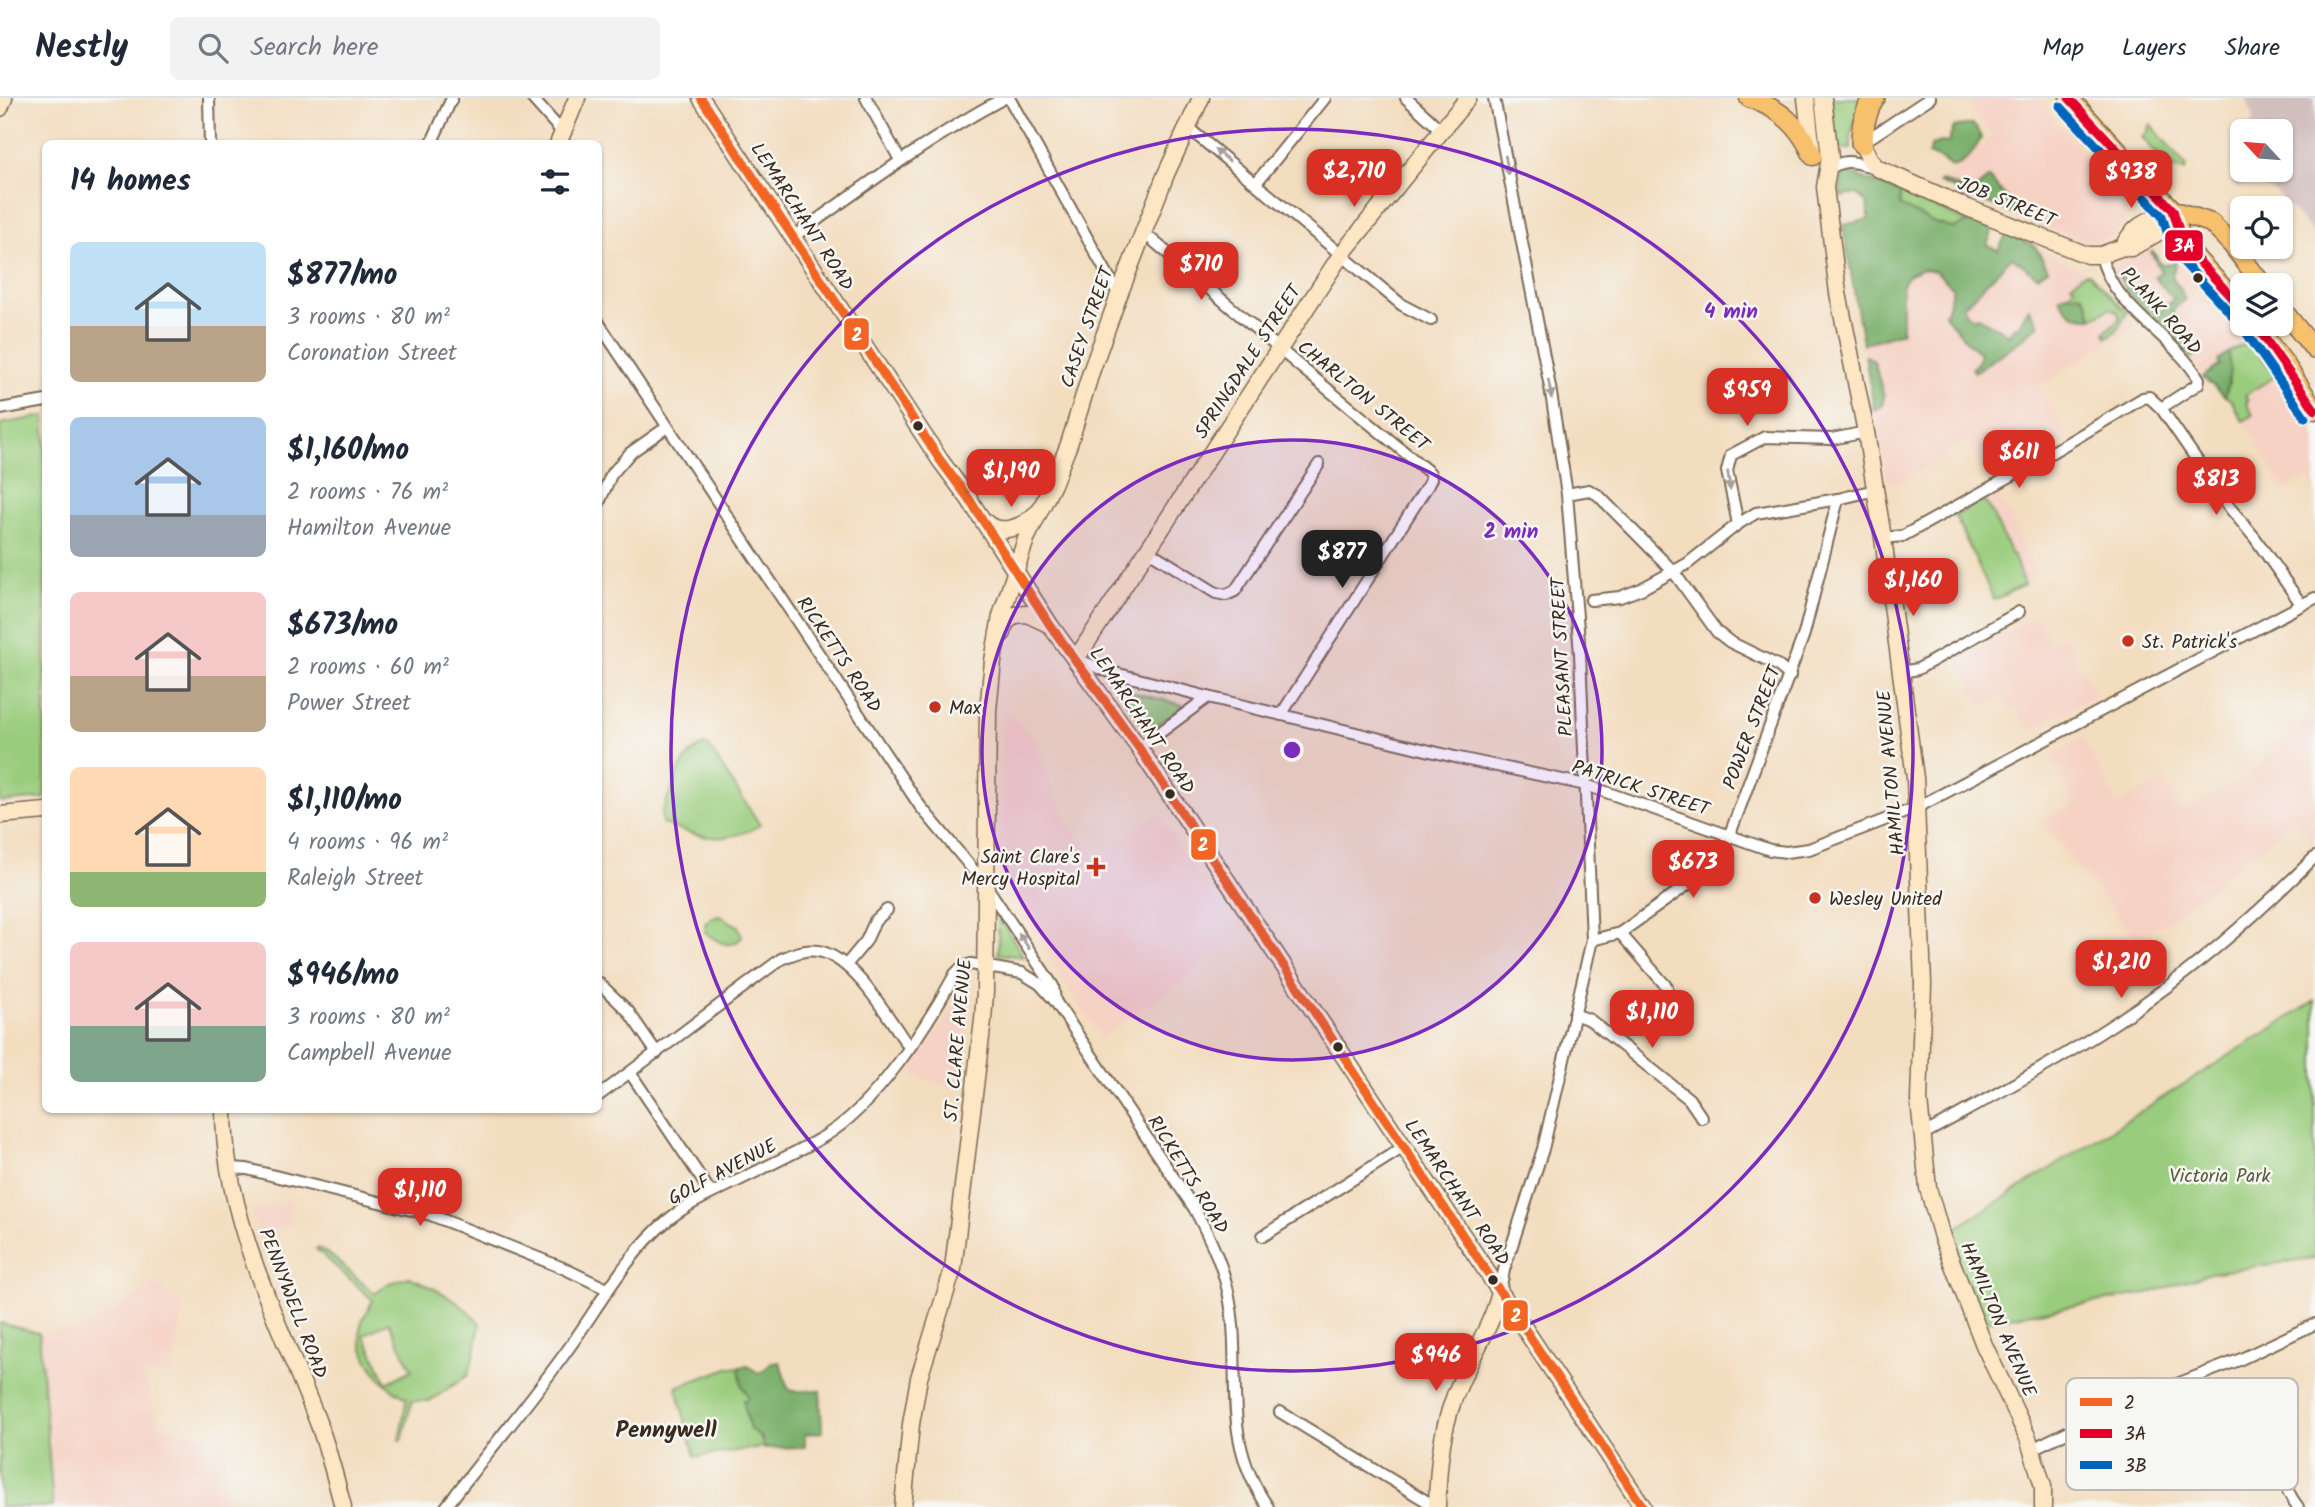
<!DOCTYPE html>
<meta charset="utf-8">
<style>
:root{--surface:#fff;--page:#f2f2f3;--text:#1f2937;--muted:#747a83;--line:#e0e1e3;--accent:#d93025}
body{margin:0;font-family:Kalam,sans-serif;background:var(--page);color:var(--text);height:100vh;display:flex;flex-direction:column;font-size:26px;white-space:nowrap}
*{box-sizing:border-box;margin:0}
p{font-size:23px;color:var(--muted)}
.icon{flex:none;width:38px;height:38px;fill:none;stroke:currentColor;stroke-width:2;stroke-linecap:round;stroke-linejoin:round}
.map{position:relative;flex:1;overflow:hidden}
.details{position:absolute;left:42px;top:42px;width:560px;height:973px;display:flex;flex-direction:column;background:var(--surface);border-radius:10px;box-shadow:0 2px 5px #0004}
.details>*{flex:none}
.needle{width:46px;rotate:296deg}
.tools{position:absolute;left:2230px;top:21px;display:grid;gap:14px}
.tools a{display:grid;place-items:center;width:63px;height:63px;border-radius:10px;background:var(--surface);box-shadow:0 2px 5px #0004;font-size:35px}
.price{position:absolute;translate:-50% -60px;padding:0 16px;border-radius:14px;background:var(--accent);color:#fff;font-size:23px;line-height:46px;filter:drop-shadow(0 2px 4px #0008)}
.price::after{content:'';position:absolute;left:50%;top:42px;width:21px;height:16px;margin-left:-10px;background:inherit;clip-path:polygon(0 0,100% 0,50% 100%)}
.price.on{background:#222;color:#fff}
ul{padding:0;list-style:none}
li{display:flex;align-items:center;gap:21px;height:175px;padding:0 28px}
li span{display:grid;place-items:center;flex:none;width:196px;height:140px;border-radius:10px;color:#555}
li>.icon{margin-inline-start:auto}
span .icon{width:84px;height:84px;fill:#fffc;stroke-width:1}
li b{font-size:30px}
h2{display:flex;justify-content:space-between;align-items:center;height:84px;padding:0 28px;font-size:30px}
header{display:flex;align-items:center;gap:42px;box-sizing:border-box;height:98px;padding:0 35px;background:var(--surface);border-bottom:2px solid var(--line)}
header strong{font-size:33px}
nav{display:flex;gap:38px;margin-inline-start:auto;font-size:24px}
.search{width:490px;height:63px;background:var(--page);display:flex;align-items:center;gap:18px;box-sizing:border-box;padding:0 24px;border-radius:10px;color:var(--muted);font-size:26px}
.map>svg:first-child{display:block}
</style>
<header>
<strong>Nestly</strong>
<div class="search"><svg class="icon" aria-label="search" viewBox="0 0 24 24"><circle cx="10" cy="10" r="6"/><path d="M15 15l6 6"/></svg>Search here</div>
<nav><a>Map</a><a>Layers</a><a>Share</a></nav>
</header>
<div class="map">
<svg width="2315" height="1409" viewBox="0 0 2315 1409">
<rect width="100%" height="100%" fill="#f6f6f2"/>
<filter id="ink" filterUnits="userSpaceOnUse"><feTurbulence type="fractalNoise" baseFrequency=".0143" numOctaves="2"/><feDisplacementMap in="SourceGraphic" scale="14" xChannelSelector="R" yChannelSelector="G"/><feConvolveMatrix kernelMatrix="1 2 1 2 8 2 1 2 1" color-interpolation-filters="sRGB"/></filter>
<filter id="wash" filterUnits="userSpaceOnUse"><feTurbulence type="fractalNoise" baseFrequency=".00686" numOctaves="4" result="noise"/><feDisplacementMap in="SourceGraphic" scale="28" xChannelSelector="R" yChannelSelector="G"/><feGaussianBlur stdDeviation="1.57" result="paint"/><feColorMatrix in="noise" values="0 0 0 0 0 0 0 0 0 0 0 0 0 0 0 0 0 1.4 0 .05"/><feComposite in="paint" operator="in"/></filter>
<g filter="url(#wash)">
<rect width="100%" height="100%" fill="#f3ddbf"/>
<g fill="#f6d2c4">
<path d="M1964 0H2037L2119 97 2127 118 2123 127 2116 135 2105 141 2092 143 2078 141 1939 85 1993 38Z"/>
<path d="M2026 144 2089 175 2116 202 2136 227 2039 288 2068 337 1990 380 1966 343 1896 387 1893 382H1888L1863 246 1902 234V187L1909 176 1921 171 1936 173 1953 191 1990 184Z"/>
<path d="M2149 151 2151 154 2153 153 2161 166 2177 163 2230 221 2276 278 2315 339V393L2308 379 2285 392 2231 302 2204 282 2190 261 2108 174 2106 168 2121 164Z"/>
<path d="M1998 394 2021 442 2035 479 2032 483 2024 487 2013 456 2011 457 1982 402Z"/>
<path d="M2037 518 2051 545 2064 538 2096 598 2029 633 2017 610 2010 613 2003 599 1981 610 1957 561Z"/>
<path d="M1003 610 1039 645 1043 663 1066 723 1095 760 1158 715 1241 841 1101 941 998 778Z"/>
<path d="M2314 618 2315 742 2313 744 2295 722 2167 825 2135 839 2042 722 2074 706 2050 657 2084 640 2117 707 2163 680 2183 713 2244 678Z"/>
<path d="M968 888 970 891 963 991 934 985 909 975Z"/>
<path d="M292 1102 288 1128 258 1138 252 1112Z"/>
<path d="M155 1186 184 1210 172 1278 143 1276 159 1328 227 1343 224 1409H53L39 1235 79 1230Z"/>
</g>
<path fill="#d1bfbe" d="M2246 0H2315V137L2276 94 2253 84 2235 89 2240 73 2242 54V72H2280V33H2249L2254 19Z"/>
<g fill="#99cc7c" stroke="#6a7b4d" stroke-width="2" fill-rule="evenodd">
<path d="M1831 0H1861L1851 36V51H1834Z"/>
<path d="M2151 27 2186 68 2185 73C2168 72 2153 51 2142 39L2148 34V30Z"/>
<path d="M1900 94 1968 124 1954 131 1930 123 1900 108Z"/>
<path d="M2089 175 2127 215 2116 233 2107 239 2105 235 2120 219 2117 213 2110 210 2092 220 2088 205 2083 197 2067 196 2075 190 2071 186 2083 176Z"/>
<path d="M2244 246 2247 249 2252 246 2276 278 2245 297 2248 303 2246 305 2253 317 2243 323 2231 302 2225 298 2229 285V254Z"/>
<path d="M45 318V700L0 704V326Z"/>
<path d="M1982 402 1989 409 2011 456H2013L2024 487 1994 502 1955 418Z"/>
<path d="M1124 592 1186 608 1147 633 1123 598Z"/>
<path d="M704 647 709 649 760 727C725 748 697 739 662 725V715C671 694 680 655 704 647Z"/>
<path d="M998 817 1024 859 998 856Z"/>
<path d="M720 818 738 828 742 839C731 853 717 844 705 834V826L711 820Z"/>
<path d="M2315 903V1160L2210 1175 2153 1194 1975 1225 1942 1139Z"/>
<path d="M319 1150 334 1160 375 1196 389 1185 409 1179C436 1190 460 1203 480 1225L475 1254 468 1277 430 1303H412L402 1342H399L407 1300C381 1288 356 1256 361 1227 363 1219 369 1210 373 1202L316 1151ZM389 1224 412 1272 387 1285 364 1237Z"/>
<path d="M0 1225 39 1235 53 1409H0Z"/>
<path d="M739 1269 742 1288 749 1298 748 1301 744 1303 750 1331 759 1337 764 1349 695 1359 676 1289 728 1270Z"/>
</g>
<g fill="#7ab06c" stroke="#5a6d45" stroke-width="2">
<path d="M1965 27H1973L1979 33 1981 40C1975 52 1965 68 1951 69L1941 61 1928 56 1932 47 1940 44 1948 45 1954 29Z"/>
<path d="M1847 74 1900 94V108L1930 123 1954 131 1968 124 1991 131 1992 134 1987 147 1998 152 2007 136 2035 148 2048 171 2037 178 2012 159 1963 209 1966 216 1974 221 1977 218 2009 237 2014 228 2017 230 2029 210 2039 227 2013 248 1974 274 1972 270 1978 264 1980 255 1971 248 1945 217 1953 190 1936 173 1921 171 1909 176 1902 188V234L1863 246 1843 127 1869 121 1867 105 1857 96 1841 99C1840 89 1839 81 1847 74Z"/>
<path d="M1989 80 2025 120 1939 85 1941 83 1972 94Z"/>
<path d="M2153 153 2161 167 2176 164 2172 178 2185 201 2172 213 2179 222 2169 231 2180 241H2189L2199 254 2190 261 2128 195 2117 175 2159 215 2174 201 2154 179 2161 174 2151 154Z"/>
<path d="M2066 196 2082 197 2088 205 2092 220C2075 221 2068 214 2059 200Z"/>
<path d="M2229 254 2230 273 2225 298 2203 279 2220 267 2218 263Z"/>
<path d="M1865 257 1874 263 1884 299 1882 308 1874 312Z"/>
<path d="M780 1264C791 1299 781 1294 820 1292L822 1334 805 1336V1349L763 1350 762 1340 750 1331 743 1302 748 1301V1298L742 1288 739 1269 748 1268 758 1275 764 1273 771 1265Z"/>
</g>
</g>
<g filter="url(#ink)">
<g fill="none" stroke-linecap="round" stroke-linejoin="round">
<g stroke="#7b6956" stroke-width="14">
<g id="street">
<path d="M209 0 210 46"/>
<path d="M532 0 563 35"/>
<path d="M866 0 900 62"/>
<path d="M1009 0 1119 197"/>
<path d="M1406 0 1441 32"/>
<path d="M1494 0 1550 289 1567 396 1580 556 1592 842 1543 1051 1504 1172 1500 1194"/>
<path d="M1187 29 1402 207 1431 222"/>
<path d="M1862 45 1930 0"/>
<path d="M431 46 452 0"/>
<path d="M1827 73C1845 58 1856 65 1876 70"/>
<path d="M1256 85 1325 0"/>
<path d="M1143 134 1297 266 1430 375 1431 381 1428 387 1281 617"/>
<path d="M793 139C862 90 929 40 1004 0"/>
<path d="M2101 157C2112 210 2173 237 2199 281L2198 286 2161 310"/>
<path d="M598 224 920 708 985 786 1053 888 1055 902"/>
<path d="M0 311 46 303"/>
<path d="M1567 396 1589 392 1598 397 1673 473 1717 534 1730 544 1777 567 1790 578"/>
<path d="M598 407 611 377 630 355 667 329"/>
<path d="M1738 426 1727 373 1731 357 1765 339 1832 341 1866 334"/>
<path d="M1883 440 1903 438 2029 368 2143 300 2149 299 2161 310 2230 410 2255 440 2301 506"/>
<path d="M1147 452 1216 495 1226 497 1235 493 1319 366"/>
<path d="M1591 502 1620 499 1641 491 1687 466 1738 426 1756 415 1838 401 1875 392"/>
<path d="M1076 561 1107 573 1208 599 1459 660 1586 687 1770 752 1786 754 1809 751 1916 710 2315 500"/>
<path d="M1902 574 1918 571 2019 514"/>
<path d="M1139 650 1208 599"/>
<path d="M1620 835 1667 889"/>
<path d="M1592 842 1620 835 1711 770 1730 736 1804 536 1838 401"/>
<path d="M846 867 866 843 875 823 887 812"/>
<path d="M598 884 628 913 657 955"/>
<path d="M1574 916 1590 922 1689 1001 1702 1020"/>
<path d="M631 976 711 1095"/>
<path d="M598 998 781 861C793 856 804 851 818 853 854 859 889 921 909 949"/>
<path d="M1922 1037C1987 1001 2053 966 2115 925 2188 878 2253 820 2315 759"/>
<path d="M230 1070 247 1071 431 1117 563 1170 607 1191"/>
<path d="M1263 1138 1402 1050"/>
<path d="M1280 1314 1436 1409"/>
<path d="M2281 1343C2280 1369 2281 1387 2298 1409"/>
<path d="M2032 1351 2120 1308 2239 1262 2315 1226"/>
<path d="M446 1409C485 1357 528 1307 566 1254 599 1209 625 1157 669 1121 689 1105 711 1096 733 1085 763 1070 794 1056 823 1039 874 1010 927 928 955 876L961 870 971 866 1022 875 1040 886 1055 903 1194 1110C1207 1134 1219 1158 1226 1185 1247 1265 1215 1333 1268 1409"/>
</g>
</g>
<g stroke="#7b6956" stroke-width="19">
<g id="secondary">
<path d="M701 0 940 362 969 401 1050 527 1139 650 1643 1409"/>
<path d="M1806 0 1812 54"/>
<path d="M1823 0 1830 59 1825 89 1838 195 1866 334 1883 440 1915 680 1923 886 1919 1002 1928 1090 1942 1139 1984 1247 2028 1340 2043 1388V1409"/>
<path d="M0 10 4 0"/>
<path d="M1862 45 1870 62 1877 70 1968 110 2087 157H2101L2123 149 2131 150 2159 134 2173 112"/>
<path d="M558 46 577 0"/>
<path d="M2123 149C2133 127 2152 120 2173 112"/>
<path d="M985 424C1000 438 1022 430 1036 416"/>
<path d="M1003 535 1005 525 1015 517 1027 516 1048 526"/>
<path d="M1076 561 1341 157 1468 0"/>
<path d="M0 717 46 713"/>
<path d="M224 1012C224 1123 280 1225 319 1327 329 1354 336 1382 343 1409"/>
<path d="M903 1409 911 1326 919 1280 953 1171 983 922 985 894 988 612 993 563 1001 518 1026 441 1053 386 1069 346 1092 271 1119 197 1166 76 1201 0"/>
<path d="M1437 1409C1438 1364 1442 1324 1461 1283 1474 1253 1493 1225 1500 1194"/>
</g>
</g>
<g stroke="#7b6956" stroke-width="21">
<g id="primary">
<path d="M1749 0C1781 11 1799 27 1813 58"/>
<path d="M2069 0 2173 112 2183 146 2242 210"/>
<path d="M2173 112 2211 125 2232 147 2263 187"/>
<path d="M2280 209 2315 252"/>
<path d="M2255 226 2285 266 2315 312"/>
</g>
</g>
<g stroke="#7b6956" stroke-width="24">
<path id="highway" d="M1862 45C1862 29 1865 13 1874 0"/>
</g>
<use href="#street" stroke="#fff" stroke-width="10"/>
<use href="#secondary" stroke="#fce6c4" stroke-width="16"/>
<use href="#primary" stroke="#f7c06c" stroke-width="18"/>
<use href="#highway" stroke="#f7c06c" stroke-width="21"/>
<g stroke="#f6f6f2" stroke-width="14">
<path id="bus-1" d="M701 0 940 362 969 401 1050 527 1139 650 1643 1409"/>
</g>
<g stroke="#f6f6f2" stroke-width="14">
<g id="bus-2">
<path d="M2069 0 2173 112 2183 146 2242 210"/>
<path d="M2255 226 2315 312"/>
</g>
</g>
<g stroke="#f6f6f2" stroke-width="14">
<g id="bus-3">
<path d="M2060 8 2162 118 2173 153 2233 218"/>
<path d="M2245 233 2305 319"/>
</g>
</g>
<use href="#bus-1" stroke="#f26522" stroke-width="9"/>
<use href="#bus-2" stroke="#e4002b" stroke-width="9"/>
<use href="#bus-3" stroke="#0065bd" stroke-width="9"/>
</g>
<defs><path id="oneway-solid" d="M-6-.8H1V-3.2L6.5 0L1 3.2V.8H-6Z" transform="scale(1.75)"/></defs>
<g fill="#a79f9a">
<use href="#oneway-solid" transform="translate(1222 57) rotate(-141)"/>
<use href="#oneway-solid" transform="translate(1507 67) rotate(80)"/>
<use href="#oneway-solid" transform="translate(1550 291) rotate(80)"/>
<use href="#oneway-solid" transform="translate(1729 383) rotate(82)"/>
<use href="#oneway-solid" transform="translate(1024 843) rotate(-123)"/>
</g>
</g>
<circle cx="1292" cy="652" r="310" fill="#7b2cbf" fill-opacity=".12"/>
<g fill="none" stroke="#7b2cbf" stroke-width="3.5">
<circle cx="1292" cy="652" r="310"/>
<circle cx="1292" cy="652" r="621"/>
</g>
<g fill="#3b2a1e" stroke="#f6f6f2" stroke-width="2.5">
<circle cx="2198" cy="180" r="6"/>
<circle cx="918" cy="328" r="6"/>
<circle cx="1170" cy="696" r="6"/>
<circle cx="1338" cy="949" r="6"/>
<circle cx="1493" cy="1182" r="6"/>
</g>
<g fill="#c8321e" stroke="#f6f6f2" stroke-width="2.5">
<circle cx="2128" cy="543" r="7"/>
<circle cx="935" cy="609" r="7"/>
<path d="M1092.5 758.5h7v7h7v7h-7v7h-7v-7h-7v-7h7z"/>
<circle cx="1815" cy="800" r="7"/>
</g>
<g text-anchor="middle" stroke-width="5" stroke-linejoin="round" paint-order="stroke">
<g font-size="19" fill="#3b2a1e" stroke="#f6f6f2">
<text transform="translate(2007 103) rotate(22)" y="7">JOB STREET</text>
<text transform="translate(803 118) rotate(57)" y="7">LEMARCHANT ROAD</text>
<text transform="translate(2162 212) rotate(48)" y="7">PLANK ROAD</text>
<text transform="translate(1086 229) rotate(-71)" y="7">CASEY STREET</text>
<text transform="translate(1247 263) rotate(-57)" y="7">SPRINGDALE STREET</text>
<text transform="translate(1364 297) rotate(39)" y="7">CHARLTON STREET</text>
<text transform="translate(840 556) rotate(56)" y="7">RICKETTS ROAD</text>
<text transform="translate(1561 559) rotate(-93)" y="7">PLEASANT STREET</text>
<text transform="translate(1143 622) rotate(56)" y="7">LEMARCHANT ROAD</text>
<text transform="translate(1751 629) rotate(-69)" y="7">POWER STREET</text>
<text transform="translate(1890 675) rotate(-95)" y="7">HAMILTON AVENUE</text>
<text transform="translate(1641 689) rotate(18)" y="7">PATRICK STREET</text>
<text transform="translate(957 942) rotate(-85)" y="7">ST. CLARE AVENUE</text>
<text transform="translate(722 1073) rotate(-28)" y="7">GOLF AVENUE</text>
<text transform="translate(1189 1076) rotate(58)" y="7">RICKETTS ROAD</text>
<text transform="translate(1458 1094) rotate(56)" y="7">LEMARCHANT ROAD</text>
<text transform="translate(294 1205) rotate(69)" y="7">PENNYWELL ROAD</text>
<text transform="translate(1999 1221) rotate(67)" y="7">HAMILTON AVENUE</text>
</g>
<g font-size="19" fill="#3b2a1e" stroke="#f6f6f2" text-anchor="start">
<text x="2142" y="550">St. Patrick's</text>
<text x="949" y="616">Max</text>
<text x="1080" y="765" text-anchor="end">Saint Clare's<tspan x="1080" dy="22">Mercy Hospital</tspan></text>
<text x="1829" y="807">Wesley United</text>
</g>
<g font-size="19" fill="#575b3a" stroke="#f6f6f2">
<text x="2220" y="1084">Victoria Park</text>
</g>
<g font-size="23" font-weight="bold" fill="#3b2a1e" stroke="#f6f6f2">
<text x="666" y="1339">Pennywell</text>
</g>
</g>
<rect x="2066" y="1280" width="232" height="112" rx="10" fill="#f6f6f2" stroke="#beb9b2" stroke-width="2"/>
<rect x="2080" y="1300" width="32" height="8" fill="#f26522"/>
<rect x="2080" y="1331" width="32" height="9" fill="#e4002b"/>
<rect x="2080" y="1363" width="32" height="8" fill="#0065bd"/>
<g font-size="19" fill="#3b2a1e">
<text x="2124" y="1311">2</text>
<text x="2124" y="1342">3A</text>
<text x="2124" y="1374">3B</text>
</g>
<circle cx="1292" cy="652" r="10" fill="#7b2cbf" stroke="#f6f6f2" stroke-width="3.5"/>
<g font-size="21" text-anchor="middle" font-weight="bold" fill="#7b2cbf" stroke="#f6f6f2" stroke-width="5" stroke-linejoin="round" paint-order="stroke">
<text x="1731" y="220">4 min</text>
<text x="1511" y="440">2 min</text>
</g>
<g stroke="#f6f6f2" stroke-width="2.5">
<rect x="2164" y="131" width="40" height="33" rx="7" fill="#e4002b"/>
<rect x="843" y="219" width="27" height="34" rx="7" fill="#f26522"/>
<rect x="1190" y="730" width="27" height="33" rx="7" fill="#f26522"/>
<rect x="1502" y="1201" width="27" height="33" rx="7" fill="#f26522"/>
</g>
<g font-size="19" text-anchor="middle" font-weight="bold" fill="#fff">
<text x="2184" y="154">3A</text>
<text x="857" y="243">2</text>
<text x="1203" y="753">2</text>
<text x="1516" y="1224">2</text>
</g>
</svg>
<div class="tools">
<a><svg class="needle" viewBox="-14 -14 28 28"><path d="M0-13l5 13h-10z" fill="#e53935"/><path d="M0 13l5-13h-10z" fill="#747a83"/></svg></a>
<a><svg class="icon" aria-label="locate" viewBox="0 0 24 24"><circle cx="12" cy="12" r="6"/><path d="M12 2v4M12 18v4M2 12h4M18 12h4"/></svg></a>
<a><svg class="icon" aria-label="layers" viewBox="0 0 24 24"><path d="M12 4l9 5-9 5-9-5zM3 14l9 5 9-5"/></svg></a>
</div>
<b class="price" style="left:1354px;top:111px">$2,710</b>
<b class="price" style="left:2131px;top:112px">$938</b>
<b class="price" style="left:1201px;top:204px">$710</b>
<b class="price" style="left:1747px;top:330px">$959</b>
<b class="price" style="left:2019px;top:392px">$611</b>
<b class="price" style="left:1011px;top:411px">$1,190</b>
<b class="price" style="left:2216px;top:419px">$813</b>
<b class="price on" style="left:1342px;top:492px">$877</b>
<b class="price" style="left:1913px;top:520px">$1,160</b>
<b class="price" style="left:1693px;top:802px">$673</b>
<b class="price" style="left:2121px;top:902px">$1,210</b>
<b class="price" style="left:1652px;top:952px">$1,110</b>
<b class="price" style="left:420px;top:1130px">$1,110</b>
<b class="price" style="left:1436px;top:1295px">$946</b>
<section class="details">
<h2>14 homes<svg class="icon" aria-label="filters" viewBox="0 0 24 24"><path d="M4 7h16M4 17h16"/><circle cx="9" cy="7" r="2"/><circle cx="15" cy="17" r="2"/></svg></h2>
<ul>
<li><span style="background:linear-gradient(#bfe0f5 60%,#b9a48a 0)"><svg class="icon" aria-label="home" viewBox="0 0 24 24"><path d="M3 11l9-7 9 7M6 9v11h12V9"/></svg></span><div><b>$877/mo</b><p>3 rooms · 80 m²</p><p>Coronation Street</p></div></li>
<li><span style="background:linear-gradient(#a9c7e8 70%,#9aa5b1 0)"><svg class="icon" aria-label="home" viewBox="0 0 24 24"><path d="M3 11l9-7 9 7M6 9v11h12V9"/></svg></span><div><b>$1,160/mo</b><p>2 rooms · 76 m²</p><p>Hamilton Avenue</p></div></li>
<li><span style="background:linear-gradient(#f6c9c9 60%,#b9a48a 0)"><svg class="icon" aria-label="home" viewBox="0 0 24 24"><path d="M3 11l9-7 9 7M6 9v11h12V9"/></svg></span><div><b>$673/mo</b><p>2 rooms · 60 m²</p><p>Power Street</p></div></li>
<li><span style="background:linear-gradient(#ffd9b3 75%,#8fb573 0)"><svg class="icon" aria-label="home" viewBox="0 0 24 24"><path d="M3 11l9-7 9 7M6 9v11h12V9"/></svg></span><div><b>$1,110/mo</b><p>4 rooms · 96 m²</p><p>Raleigh Street</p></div></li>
<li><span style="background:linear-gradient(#f6c9c9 60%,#7fa58c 0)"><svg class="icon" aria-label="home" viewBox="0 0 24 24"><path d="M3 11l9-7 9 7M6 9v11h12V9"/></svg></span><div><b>$946/mo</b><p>3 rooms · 80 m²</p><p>Campbell Avenue</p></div></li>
</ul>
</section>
</div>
